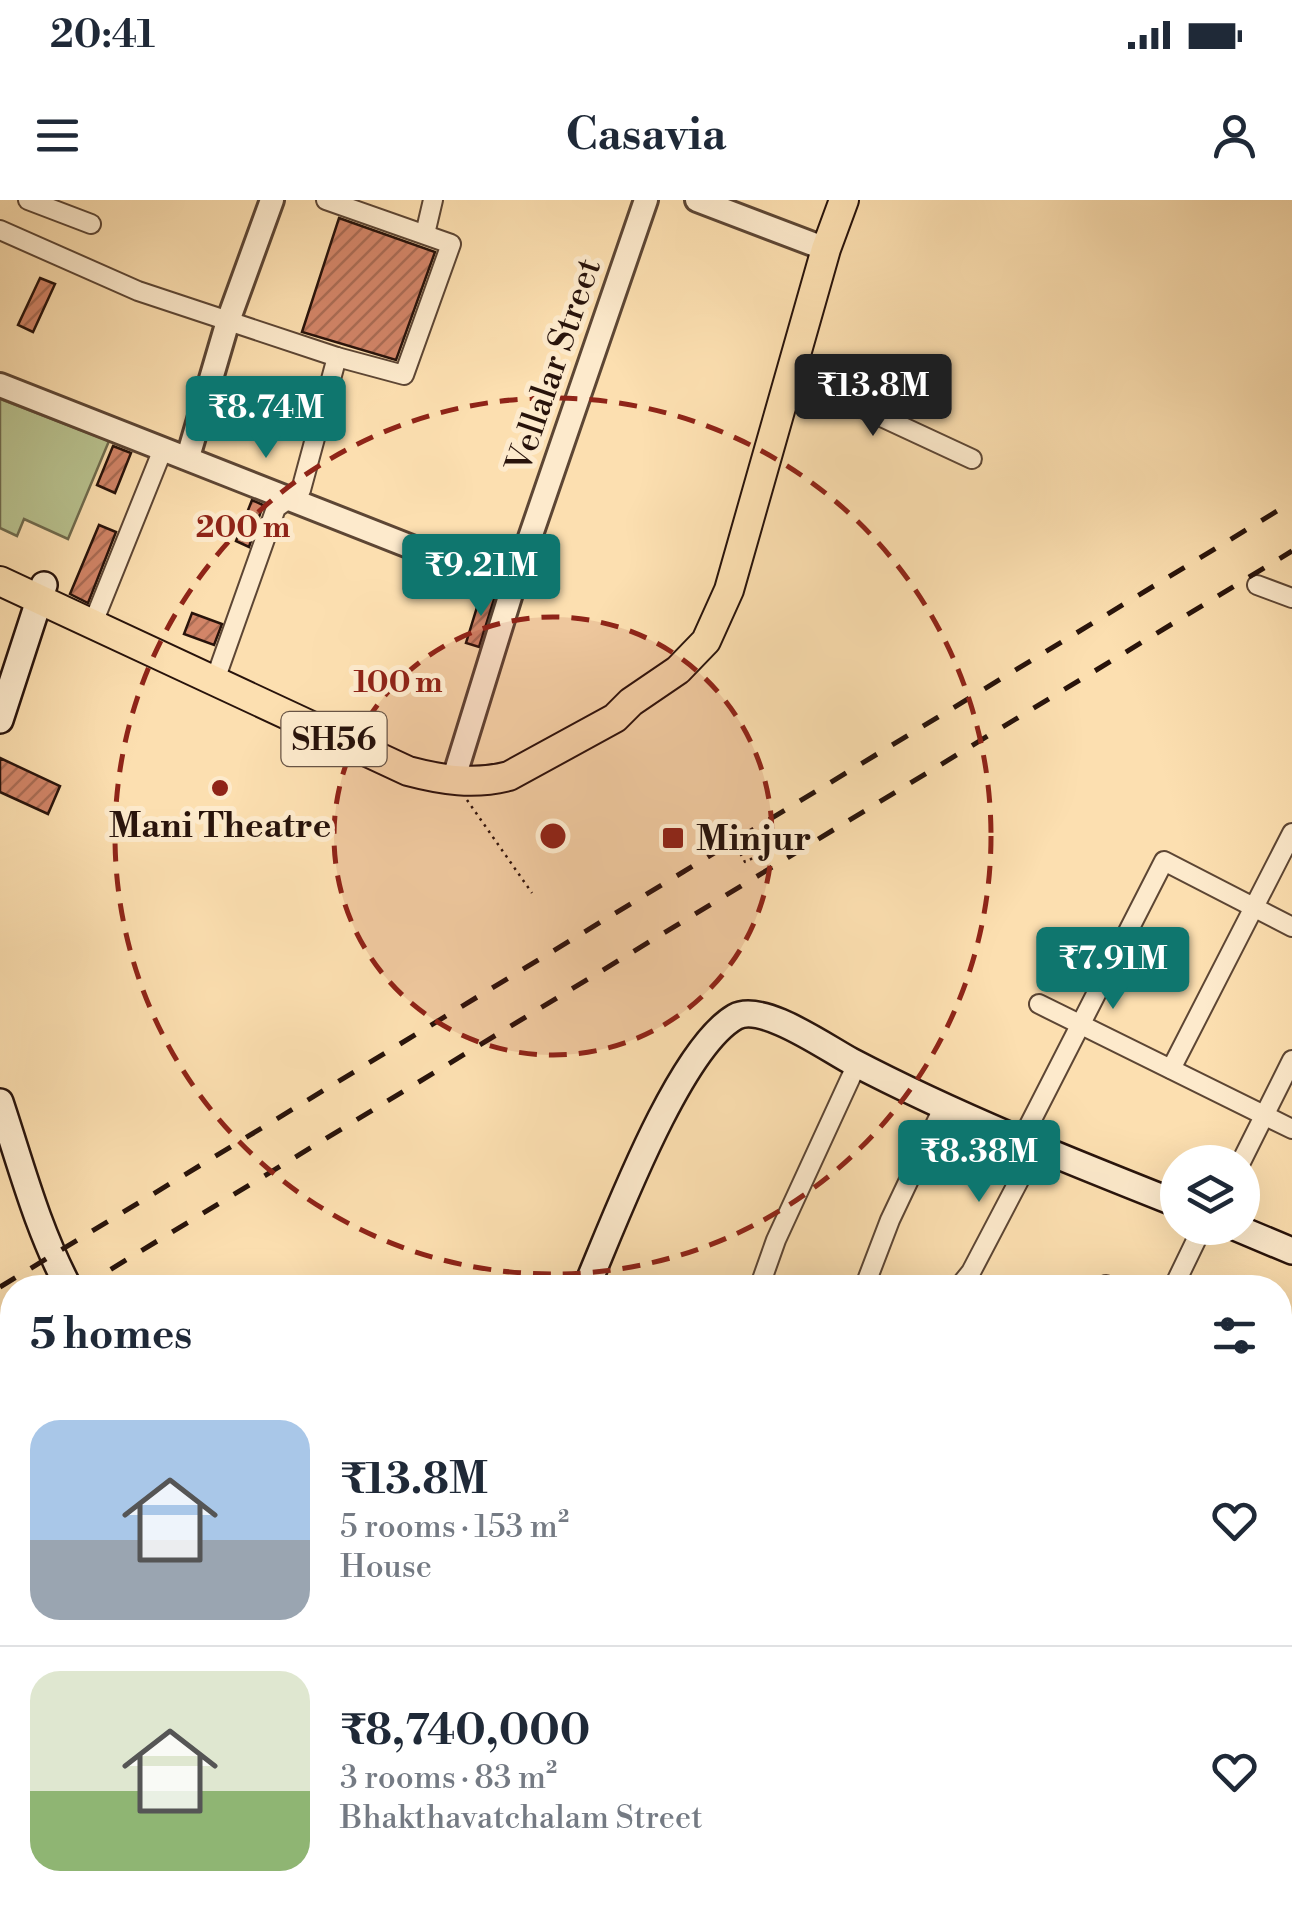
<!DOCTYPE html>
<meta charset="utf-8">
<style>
:root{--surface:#fff;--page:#f2f2f3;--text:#1f2937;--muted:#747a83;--line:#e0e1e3;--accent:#0f766e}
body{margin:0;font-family:"Libre Bodoni",serif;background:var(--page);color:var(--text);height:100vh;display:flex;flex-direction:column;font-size:38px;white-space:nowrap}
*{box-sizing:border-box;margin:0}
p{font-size:32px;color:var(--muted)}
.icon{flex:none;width:55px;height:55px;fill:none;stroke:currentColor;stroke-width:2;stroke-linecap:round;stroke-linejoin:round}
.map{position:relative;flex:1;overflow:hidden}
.sheet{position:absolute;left:0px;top:1075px;width:1292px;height:640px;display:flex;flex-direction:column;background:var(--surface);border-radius:40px 40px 0 0;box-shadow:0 10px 40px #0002}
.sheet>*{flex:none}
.controls{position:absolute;left:1160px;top:945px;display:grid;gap:20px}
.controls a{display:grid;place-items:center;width:100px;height:100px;border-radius:50%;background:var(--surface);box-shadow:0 10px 40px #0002;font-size:50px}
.price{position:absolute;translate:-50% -85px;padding:0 22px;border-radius:10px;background:var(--accent);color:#fff;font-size:32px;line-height:65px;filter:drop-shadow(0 2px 5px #0008)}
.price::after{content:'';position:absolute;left:50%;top:60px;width:30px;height:22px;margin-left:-15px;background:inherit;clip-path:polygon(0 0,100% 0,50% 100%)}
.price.active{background:#222;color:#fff}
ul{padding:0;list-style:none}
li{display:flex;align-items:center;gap:30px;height:250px;padding:0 30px}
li+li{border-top:2px solid var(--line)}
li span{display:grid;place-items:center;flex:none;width:280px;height:200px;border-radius:30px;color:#555}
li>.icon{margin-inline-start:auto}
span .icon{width:120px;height:120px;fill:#fffc;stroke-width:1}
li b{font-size:42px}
h2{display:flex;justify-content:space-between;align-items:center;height:120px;padding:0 30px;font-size:42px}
.status{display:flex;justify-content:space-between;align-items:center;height:70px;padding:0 50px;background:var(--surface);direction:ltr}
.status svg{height:28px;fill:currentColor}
header{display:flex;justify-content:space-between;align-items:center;height:130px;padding:0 30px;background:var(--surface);font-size:45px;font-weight:700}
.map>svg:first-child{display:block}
</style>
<div class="status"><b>20:41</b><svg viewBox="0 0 49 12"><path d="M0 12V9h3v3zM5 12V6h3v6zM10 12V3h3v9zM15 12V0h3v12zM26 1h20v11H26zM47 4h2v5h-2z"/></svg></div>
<header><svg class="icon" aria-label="menu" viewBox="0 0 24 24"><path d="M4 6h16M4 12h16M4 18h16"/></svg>Casavia<svg class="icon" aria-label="person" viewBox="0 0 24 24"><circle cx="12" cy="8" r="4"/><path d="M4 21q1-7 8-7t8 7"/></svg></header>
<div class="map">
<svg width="1292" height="1715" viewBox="0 0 1292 1715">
<defs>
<pattern id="building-hatch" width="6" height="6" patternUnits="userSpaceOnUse" patternTransform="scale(2.5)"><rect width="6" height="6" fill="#d28568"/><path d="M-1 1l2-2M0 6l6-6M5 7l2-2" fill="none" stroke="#aa6c54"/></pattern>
</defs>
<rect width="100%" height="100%" fill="#fcdfb0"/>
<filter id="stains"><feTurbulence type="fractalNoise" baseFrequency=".002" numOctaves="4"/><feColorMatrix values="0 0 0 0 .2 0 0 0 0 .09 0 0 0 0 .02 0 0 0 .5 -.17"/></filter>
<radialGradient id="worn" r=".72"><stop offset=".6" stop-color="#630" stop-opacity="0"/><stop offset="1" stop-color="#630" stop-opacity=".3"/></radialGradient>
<path fill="#b9c390" stroke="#706b4e" stroke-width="2.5" d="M0 199 109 241 68 339 24 319 17 336 0 328Z"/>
<g fill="url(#building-hatch)" stroke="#28130b" stroke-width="2.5">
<path d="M339 18 435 52 396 160 302 132Z"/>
<path d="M40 78 55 84 33 132 18 125Z"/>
<path d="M113 246 131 253 115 293 97 285Z"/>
<path d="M252 300 263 305 249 347 236 341Z"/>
<path d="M99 325 116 332 88 403 70 394Z"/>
<path d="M482 391 495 396 479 447 466 443Z"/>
<path d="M192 413 222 424 214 445 184 434Z"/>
<path d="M0 558 60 586 48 614 0 592Z"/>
</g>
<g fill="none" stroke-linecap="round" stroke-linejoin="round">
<g stroke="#5d4634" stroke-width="22">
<g id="minor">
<path d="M28 0 91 24"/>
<path d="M0 30 138 91 337 157 404 175 451 44 326 0"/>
<path d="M425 34 433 0"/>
<path d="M790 181 845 200 972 259"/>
<path d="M1257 385 1292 398"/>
<path d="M93 423 163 249"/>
<path d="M215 480 276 308 301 290 337 157"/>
<path d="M1039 804 1292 929"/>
<path d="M1171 869 1292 633"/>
<path d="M1021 941 1164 661 1292 727"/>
<path d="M1241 962 1292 860"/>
<path d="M1106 1085 1111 1088"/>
<path d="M759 1088 776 1040 857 864"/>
<path d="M864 1088 890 1020 944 906"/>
<path d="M958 1088 971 1072 1036 948"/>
<path d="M1173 1088 1202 1028"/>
<path d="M1280 1172 1292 1177"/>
<path d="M0 1251 12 1236"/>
<path d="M0 1399 12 1384"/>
<path d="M1280 1454 1292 1459"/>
<path d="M1280 1581 1292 1542"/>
<path d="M0 1623 12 1620"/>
<path d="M996 1702 1028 1715"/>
<path d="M239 1715 241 1702"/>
<path d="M499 1715 503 1702"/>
<path d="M620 1715 624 1702"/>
<path d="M1114 1715 1120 1702"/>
</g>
</g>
<g stroke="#5d4634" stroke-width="28">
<g id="tertiary">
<path d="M697 0 826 49"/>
<path d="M0 185 513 387"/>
<path d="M188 257 228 121 272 0"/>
<path d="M453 581 513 387 646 0"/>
</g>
</g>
<g stroke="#28130b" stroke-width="30">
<g id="secondary">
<path d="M0 520 44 385"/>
<path d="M0 902C21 965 37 1028 69 1088"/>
<path d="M1237 1028 1292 1051"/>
<path d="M586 1088C613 1025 678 850 735 817 762 802 825 847 851 861 956 916 1067 960 1178 1004"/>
</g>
</g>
<g stroke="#28130b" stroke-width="32">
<path id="primary" d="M0 381 408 571C442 580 474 585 509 576L615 518 631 502 678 470 706 441 729 390 826 49 844 0"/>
</g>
<path stroke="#28130b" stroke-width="2.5" stroke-dasharray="2.5 5" stroke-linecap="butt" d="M467 600 532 693"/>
<use href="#minor" stroke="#fdeacc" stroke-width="18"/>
<use href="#tertiary" stroke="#fdeacc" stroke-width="22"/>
<use href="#secondary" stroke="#fdeacc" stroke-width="25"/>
<use href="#primary" stroke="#fcdfb0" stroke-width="28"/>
<g stroke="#28130b" stroke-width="5" stroke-dasharray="18 18" stroke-linecap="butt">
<path d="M0 1087 1292 302"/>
<path d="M80 1088 1292 351"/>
<path d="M0 1136 12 1128"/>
</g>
<path stroke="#28130b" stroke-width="2.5" stroke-dasharray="2.5 5" stroke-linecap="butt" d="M738 625 728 631 745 662 755 657"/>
</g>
<circle cx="553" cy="636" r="219" fill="#8f2418" fill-opacity=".12"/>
<g fill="none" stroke="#8f2418" stroke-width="5" stroke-dasharray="18 12">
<circle cx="553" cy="636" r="219"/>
<circle cx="553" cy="636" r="438"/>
</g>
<g fill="#8f2418" stroke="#fdeacc" stroke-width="4">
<circle cx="220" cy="588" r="10"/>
<rect x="661" y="626" width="24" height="24" rx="5"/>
</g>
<g text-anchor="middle" stroke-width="10" stroke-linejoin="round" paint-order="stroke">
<rect fill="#fdeacc" stroke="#685445" stroke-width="2.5" x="281.5" y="512" width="105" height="54" rx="8"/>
<g font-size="32" font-weight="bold" fill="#28130b">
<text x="334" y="550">SH56</text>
</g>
<g font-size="35" fill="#28130b" stroke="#fdeacc">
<text transform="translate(553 165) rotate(-71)" y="12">Vellalar Street</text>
</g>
<g font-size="35" font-weight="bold" fill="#28130b" stroke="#fdeacc">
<text x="220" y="637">Mani Theatre</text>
<text x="696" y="650" text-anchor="start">Minjur</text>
</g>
</g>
<circle cx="553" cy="636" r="15" fill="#8f2418" stroke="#fdeacc" stroke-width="5"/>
<g font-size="30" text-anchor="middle" font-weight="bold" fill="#8f2418" stroke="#fdeacc" stroke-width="10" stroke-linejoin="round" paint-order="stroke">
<text x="243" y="337">200 m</text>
<text x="398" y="492">100 m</text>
</g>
<rect width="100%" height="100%" filter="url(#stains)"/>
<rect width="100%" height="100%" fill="url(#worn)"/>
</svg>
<div class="controls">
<a><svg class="icon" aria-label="layers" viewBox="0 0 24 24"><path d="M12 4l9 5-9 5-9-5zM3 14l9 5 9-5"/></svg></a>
</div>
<b class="price active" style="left:873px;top:239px">₹13.8M</b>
<b class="price" style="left:266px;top:261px">₹8.74M</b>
<b class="price" style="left:481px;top:419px">₹9.21M</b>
<b class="price" style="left:1113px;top:812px">₹7.91M</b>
<b class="price" style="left:979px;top:1005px">₹8.38M</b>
<section class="sheet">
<h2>5 homes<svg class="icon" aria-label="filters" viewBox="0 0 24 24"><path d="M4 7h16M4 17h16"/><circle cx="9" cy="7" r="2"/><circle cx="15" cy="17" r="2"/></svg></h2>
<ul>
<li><span style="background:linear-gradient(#a9c7e8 60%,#9aa5b1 0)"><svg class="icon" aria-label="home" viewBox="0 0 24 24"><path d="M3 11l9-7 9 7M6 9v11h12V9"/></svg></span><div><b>₹13.8M</b><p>5 rooms · 153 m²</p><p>House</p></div><svg class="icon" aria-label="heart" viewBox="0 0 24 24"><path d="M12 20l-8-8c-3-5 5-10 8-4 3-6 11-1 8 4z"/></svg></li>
<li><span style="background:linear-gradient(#dfe7d0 60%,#8fb573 0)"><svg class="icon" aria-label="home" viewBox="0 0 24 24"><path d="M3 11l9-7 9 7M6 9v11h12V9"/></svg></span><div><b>₹8,740,000</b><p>3 rooms · 83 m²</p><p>Bhakthavatchalam Street</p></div><svg class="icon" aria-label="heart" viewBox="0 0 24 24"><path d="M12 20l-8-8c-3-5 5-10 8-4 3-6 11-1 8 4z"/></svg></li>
</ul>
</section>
</div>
